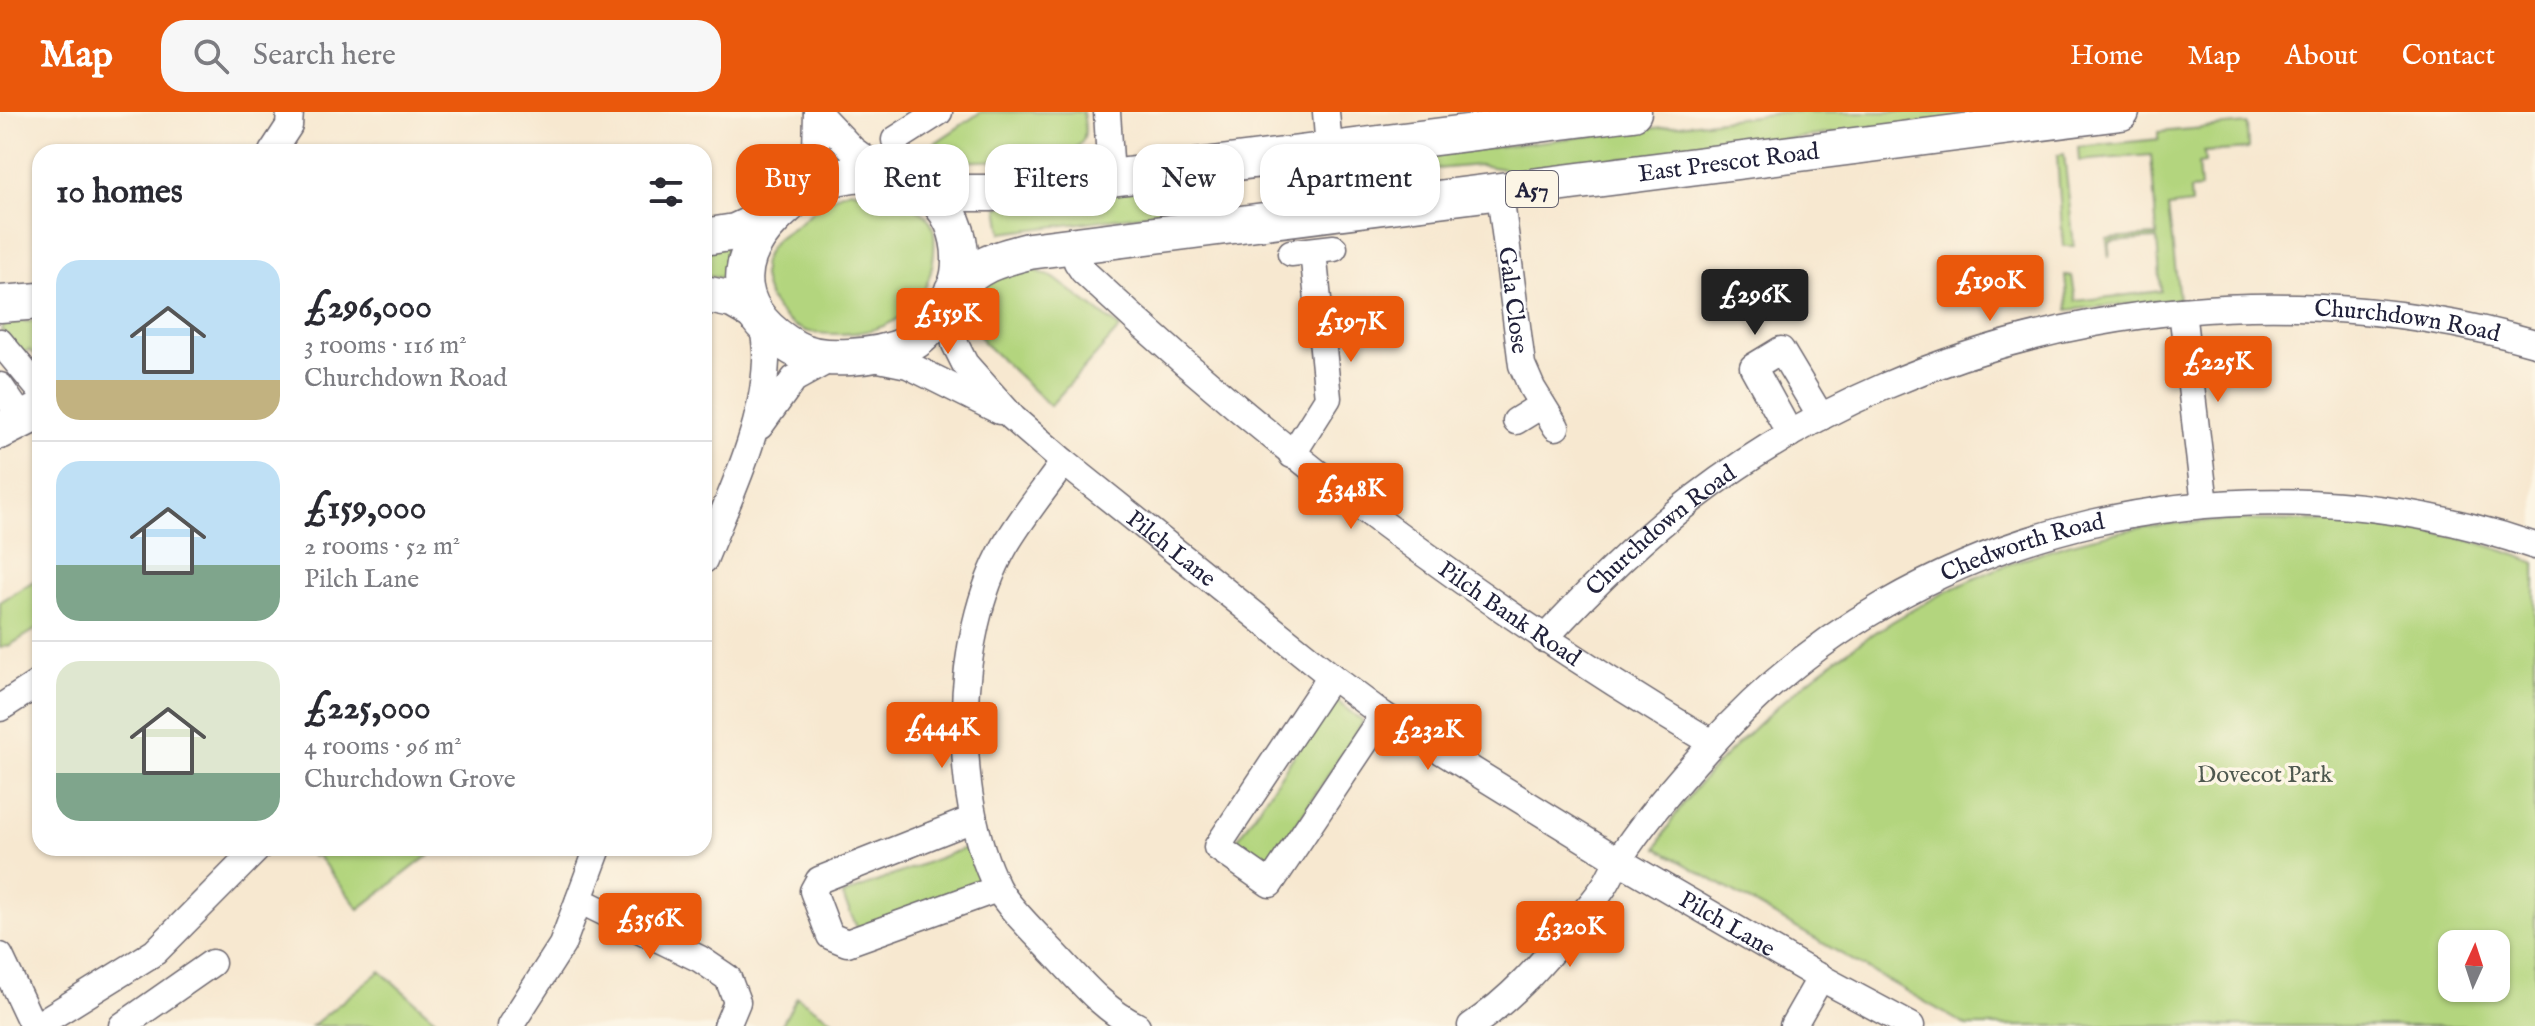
<!DOCTYPE html>
<meta charset="utf-8">
<style>
:root{--surface:#fff;--page:#f7f7f7;--text:#2b2b33;--muted:#7c7c81;--line:#e1e1e2;--accent:#ea580c}
body{margin:0;font-family:"IM FELL English",serif;background:var(--page);color:var(--text);height:100vh;display:flex;flex-direction:column;font-size:30px;white-space:nowrap}
*{box-sizing:border-box;margin:0}
p{font-size:26px;color:var(--muted)}
.icon{flex:none;width:44px;height:44px;fill:none;stroke:currentColor;stroke-width:2;stroke-linecap:round;stroke-linejoin:round}
.map{position:relative;flex:1;overflow:hidden}
.sheet{position:absolute;left:32px;top:32px;width:680px;height:712px;display:flex;flex-direction:column;background:var(--surface);border-radius:24px;box-shadow:0 2px 6px #0004}
.sheet>*{flex:none}
.guide{position:absolute;left:736px;top:32px;width:760px;height:72px;display:flex;gap:16px}
.needle{width:52px;rotate:3deg}
.fabs{position:absolute;left:2438px;top:818px;display:grid;gap:16px}
.fabs a{display:grid;place-items:center;width:72px;height:72px;border-radius:16px;background:var(--surface);box-shadow:0 2px 6px #0004;font-size:40px}
.price{position:absolute;translate:-50% -68px;padding:0 18px;border-radius:8px;background:var(--accent);color:#fff;font-size:26px;line-height:52px;filter:drop-shadow(0 2px 4px #0008)}
.price::after{content:'';position:absolute;left:50%;top:48px;width:24px;height:18px;margin-left:-12px;background:inherit;clip-path:polygon(0 0,100% 0,50% 100%)}
.price.active{background:#222;color:#fff}
ul{padding:0;list-style:none}
li{display:flex;align-items:center;gap:24px;height:200px;padding:0 24px}
li+li{border-top:2px solid var(--line)}
li span{display:grid;place-items:center;flex:none;width:224px;height:160px;border-radius:24px;color:#555}
li>.icon{margin-inline-start:auto}
span .icon{width:96px;height:96px;fill:#fffc;stroke-width:1}
li b{font-size:34px}
h2{display:flex;justify-content:space-between;align-items:center;height:96px;padding:0 24px;font-size:34px}
.pill{padding:0 28px;border-radius:24px;background:var(--surface);box-shadow:0 2px 6px #0004;font-size:28px;line-height:72px}
.pill.active{background:var(--accent);color:#fff}
header{display:flex;align-items:center;gap:48px;box-sizing:border-box;height:112px;padding:0 40px;background:var(--accent);color:#fff}
header strong{font-size:38px}
nav{display:flex;gap:44px;margin-inline-start:auto;font-size:28px}
.search{width:560px;height:72px;background:var(--page);display:flex;align-items:center;gap:20px;box-sizing:border-box;padding:0 28px;border-radius:24px;color:var(--muted);font-size:30px}
.map>svg:first-child{display:block}
</style>
<header>
<strong>Map</strong>
<div class="search"><svg class="icon" aria-label="search" viewBox="0 0 24 24"><circle cx="10" cy="10" r="6"/><path d="M15 15l6 6"/></svg>Search here</div>
<nav><a>Home</a><a>Map</a><a>About</a><a>Contact</a></nav>
</header>
<div class="map">
<svg width="2535" height="914" viewBox="0 0 2535 914">
<rect width="100%" height="100%" fill="#fcf5e5"/>
<filter id="ink" filterUnits="userSpaceOnUse"><feTurbulence type="fractalNoise" baseFrequency=".0125" numOctaves="2"/><feDisplacementMap in="SourceGraphic" scale="16" xChannelSelector="R" yChannelSelector="G"/><feConvolveMatrix kernelMatrix="1 2 1 2 8 2 1 2 1" color-interpolation-filters="sRGB"/></filter>
<filter id="wash" filterUnits="userSpaceOnUse"><feTurbulence type="fractalNoise" baseFrequency=".006" numOctaves="4" result="noise"/><feDisplacementMap in="SourceGraphic" scale="32" xChannelSelector="R" yChannelSelector="G"/><feGaussianBlur stdDeviation="1.8" result="paint"/><feColorMatrix in="noise" values="0 0 0 0 0 0 0 0 0 0 0 0 0 0 0 0 0 1.4 0 .05"/><feComposite in="paint" operator="in"/></filter>
<g filter="url(#wash)">
<rect width="100%" height="100%" fill="#f7e8d0"/>
<g fill="#b3d57e" stroke="#6a7c5c" stroke-width="2" fill-rule="evenodd">
<path d="M981 0H1083C1086 18 1088 31 1070 40 1025 45 978 54 933 46L929 35Z"/>
<path d="M1789 0H2015L1516 59 1480 53 1369 63 1355 59 1346 53Z"/>
<path d="M2247 12 2248 37 2204 40 2205 51 2198 52 2200 77 2190 78 2191 92 2168 95 2179 187 2068 198 2065 163 2072 164 2076 189 2161 179 2157 127 2110 130 2109 146 2107 127 2157 124 2151 43 2079 49 2078 35 2159 27V20Z"/>
<path d="M2064 42 2074 134H2063L2057 43Z"/>
<path d="M1294 60 1296 66 1283 89 1264 91 1261 64Z"/>
<path d="M1209 68 1213 94 1002 121 998 95Z"/>
<path d="M850 78C873 83 906 86 924 102 936 113 935 126 934 141 929 196 892 221 839 222 819 222 804 222 788 209 765 190 752 153 775 129 782 122 792 117 799 111 815 97 830 85 850 78Z"/>
<path d="M727 133 723 166 704 164V136Z"/>
<path d="M1030 156 1054 166 1120 216 1050 294 983 230 975 212 974 199 981 175 993 164Z"/>
<path d="M40 209V247L29 238 20 243 1 218 5 210Z"/>
<path d="M2242 408C2341 409 2442 410 2535 451V914H1967L1657 736C1677 691 1712 656 1747 623 1860 512 2010 430 2169 412 2193 410 2217 409 2242 408ZM2452 832H2496V876H2452Z"/>
<path d="M40 465V515L10 533 0 536V490Z"/>
<path d="M1333 586 1363 610 1267 757 1233 734Z"/>
<path d="M970 734 984 774 862 826 842 783Z"/>
<path d="M305 736H438L359 797 317 743 313 745Z"/>
<path d="M380 859 443 914H312Z"/>
<path d="M797 885 841 914H781Z"/>
</g>
</g>
<g filter="url(#ink)">
<g fill="none" stroke-linecap="round" stroke-linejoin="round">
<g stroke="#6d676f" stroke-width="29">
<g id="minor">
<path d="M817 0 853 38 889 64"/>
<path d="M1107 0 1111 65"/>
<path d="M1326 0 1334 101"/>
<path d="M895 28 939 0"/>
<path d="M272 40 289 14 290 0"/>
<path d="M809 75 816 39 817 0"/>
<path id="s1" d="M1500 81 1522 253 1532 276 1556 315"/>
<path id="s2" d="M1073 133 1077 150 1083 159C1278 342 1482 494 1712 631"/>
<path d="M1291 141 1334 136"/>
<path id="s3" d="M951 182 955 232 965 252 1013 306 1064 350 1331 564 1383 603 1618 748 1814 862 1911 914"/>
<path d="M2182 199 2205 392"/>
<path d="M0 230 40 278"/>
<path d="M874 246 908 253 1000 299"/>
<path d="M0 274 23 308"/>
<path d="M1516 309 1542 293"/>
<path d="M760 314 794 267 834 245"/>
<path d="M1790 322 1753 255 1781 238 1821 305"/>
<path d="M1292 343 1328 286 1313 139"/>
<path d="M1064 350C1044 378 1022 405 1005 434 954 523 951 684 997 775 1005 792 1037 823 1052 839 1079 867 1102 897 1137 914"/>
<path d="M704 448C729 385 763 319 766 249 767 237 764 224 763 212"/>
<path id="s4" d="M1544 527C1591 476 1639 428 1694 386 1928 206 2252 150 2535 231"/>
<path d="M1331 564 1217 735 1270 772 1383 603"/>
<path d="M0 596 40 570"/>
<path d="M973 707 819 768 813 779 830 824 847 831 997 777"/>
<path d="M579 788 700 847 728 866 737 890 727 914"/>
<path d="M0 844 33 914"/>
<path d="M36 914 155 840 258 736"/>
<path d="M122 914 212 851"/>
<path d="M510 914 562 833 598 736"/>
<path id="s5" d="M1471 914C1511 887 1541 853 1571 816 1581 803 1594 790 1603 776 1609 768 1613 757 1618 749 1644 708 1677 670 1710 634 1913 405 2250 335 2535 434"/>
<path d="M1793 914 1821 865"/>
</g>
</g>
<g stroke="#6d676f" stroke-width="39">
<g id="highway">
<path d="M866 61C883 65 903 67 919 75 951 90 964 127 959 162 956 179 944 196 934 210 927 219 918 229 907 233 879 245 821 252 794 236 736 202 727 152 776 104 806 75 824 63 866 61Z"/>
<path d="M920 75 963 81H992L1633 0"/>
<path d="M704 125 735 120 774 102"/>
<path id="s6" d="M953 178C979 152 994 148 1029 139L2121 0"/>
<path d="M704 182 733 188 752 199"/>
<path d="M0 192 40 189"/>
<path d="M0 319 40 299"/>
</g>
</g>
<use href="#minor" stroke="#fff" stroke-width="26"/>
<use href="#highway" stroke="#fff" stroke-width="36"/>
</g>
</g>
<g text-anchor="middle" stroke-width="7" stroke-linejoin="round" paint-order="stroke">
<rect fill="#fcf5e5" stroke="#63616e" stroke-width="2" x="1506" y="59" width="52" height="36" rx="6"/>
<g font-size="22" font-weight="bold" fill="#22223b">
<text x="1532" y="85">A57</text>
</g>
<g font-size="24" fill="#22223b" stroke="#fcf5e5">
<text dy="8" stroke="none"><textPath href="#s6" startOffset="792">East Prescot Road</textPath></text>
<text dy="8" stroke="none"><textPath href="#s1" startOffset="108">Gala Close</textPath></text>
<text dy="8" stroke="none"><textPath href="#s4" startOffset="962">Churchdown Road</textPath></text>
<text dy="8" stroke="none"><textPath href="#s4" startOffset="160">Churchdown Road</textPath></text>
<text dy="8" stroke="none"><textPath href="#s3" startOffset="350">Pilch Lane</textPath></text>
<text dy="8" stroke="none"><textPath href="#s5" startOffset="746">Chedworth Road</textPath></text>
<text dy="8" stroke="none"><textPath href="#s2" startOffset="576">Pilch Bank Road</textPath></text>
<text dy="8" stroke="none"><textPath href="#s3" startOffset="1022">Pilch Lane</textPath></text>
</g>
<g font-size="24" fill="#4e584f" stroke="#fcf5e5">
<text x="2265" y="670">Dovecot Park</text>
</g>
</g>
</svg>
<div class="fabs">
<a><svg class="needle" viewBox="-14 -14 28 28"><path d="M0-13l5 13h-10z" fill="#e53935"/><path d="M0 13l5-13h-10z" fill="#7c7c81"/></svg></a>
</div>
<b class="price" style="left:1990px;top:211px">£190K</b>
<b class="price active" style="left:1755px;top:225px">£296K</b>
<b class="price" style="left:948px;top:244px">£159K</b>
<b class="price" style="left:1351px;top:252px">£197K</b>
<b class="price" style="left:2218px;top:292px">£225K</b>
<b class="price" style="left:1351px;top:419px">£348K</b>
<b class="price" style="left:942px;top:658px">£444K</b>
<b class="price" style="left:1428px;top:660px">£232K</b>
<b class="price" style="left:650px;top:849px">£356K</b>
<b class="price" style="left:1570px;top:857px">£320K</b>
<div class="guide">
<a class="pill active">Buy</a>
<a class="pill">Rent</a>
<a class="pill">Filters</a>
<a class="pill">New</a>
<a class="pill">Apartment</a>
</div>
<section class="sheet">
<h2>10 homes<svg class="icon" aria-label="filters" viewBox="0 0 24 24"><path d="M4 7h16M4 17h16"/><circle cx="9" cy="7" r="2"/><circle cx="15" cy="17" r="2"/></svg></h2>
<ul>
<li><span style="background:linear-gradient(#bfe0f5 75%,#c2b280 0)"><svg class="icon" aria-label="home" viewBox="0 0 24 24"><path d="M3 11l9-7 9 7M6 9v11h12V9"/></svg></span><div><b>£296,000</b><p>3 rooms · 116 m²</p><p>Churchdown Road</p></div></li>
<li><span style="background:linear-gradient(#bfe0f5 65%,#7fa58c 0)"><svg class="icon" aria-label="home" viewBox="0 0 24 24"><path d="M3 11l9-7 9 7M6 9v11h12V9"/></svg></span><div><b>£159,000</b><p>2 rooms · 52 m²</p><p>Pilch Lane</p></div></li>
<li><span style="background:linear-gradient(#dfe7d0 70%,#7fa58c 0)"><svg class="icon" aria-label="home" viewBox="0 0 24 24"><path d="M3 11l9-7 9 7M6 9v11h12V9"/></svg></span><div><b>£225,000</b><p>4 rooms · 96 m²</p><p>Churchdown Grove</p></div></li>
</ul>
</section>
</div>
